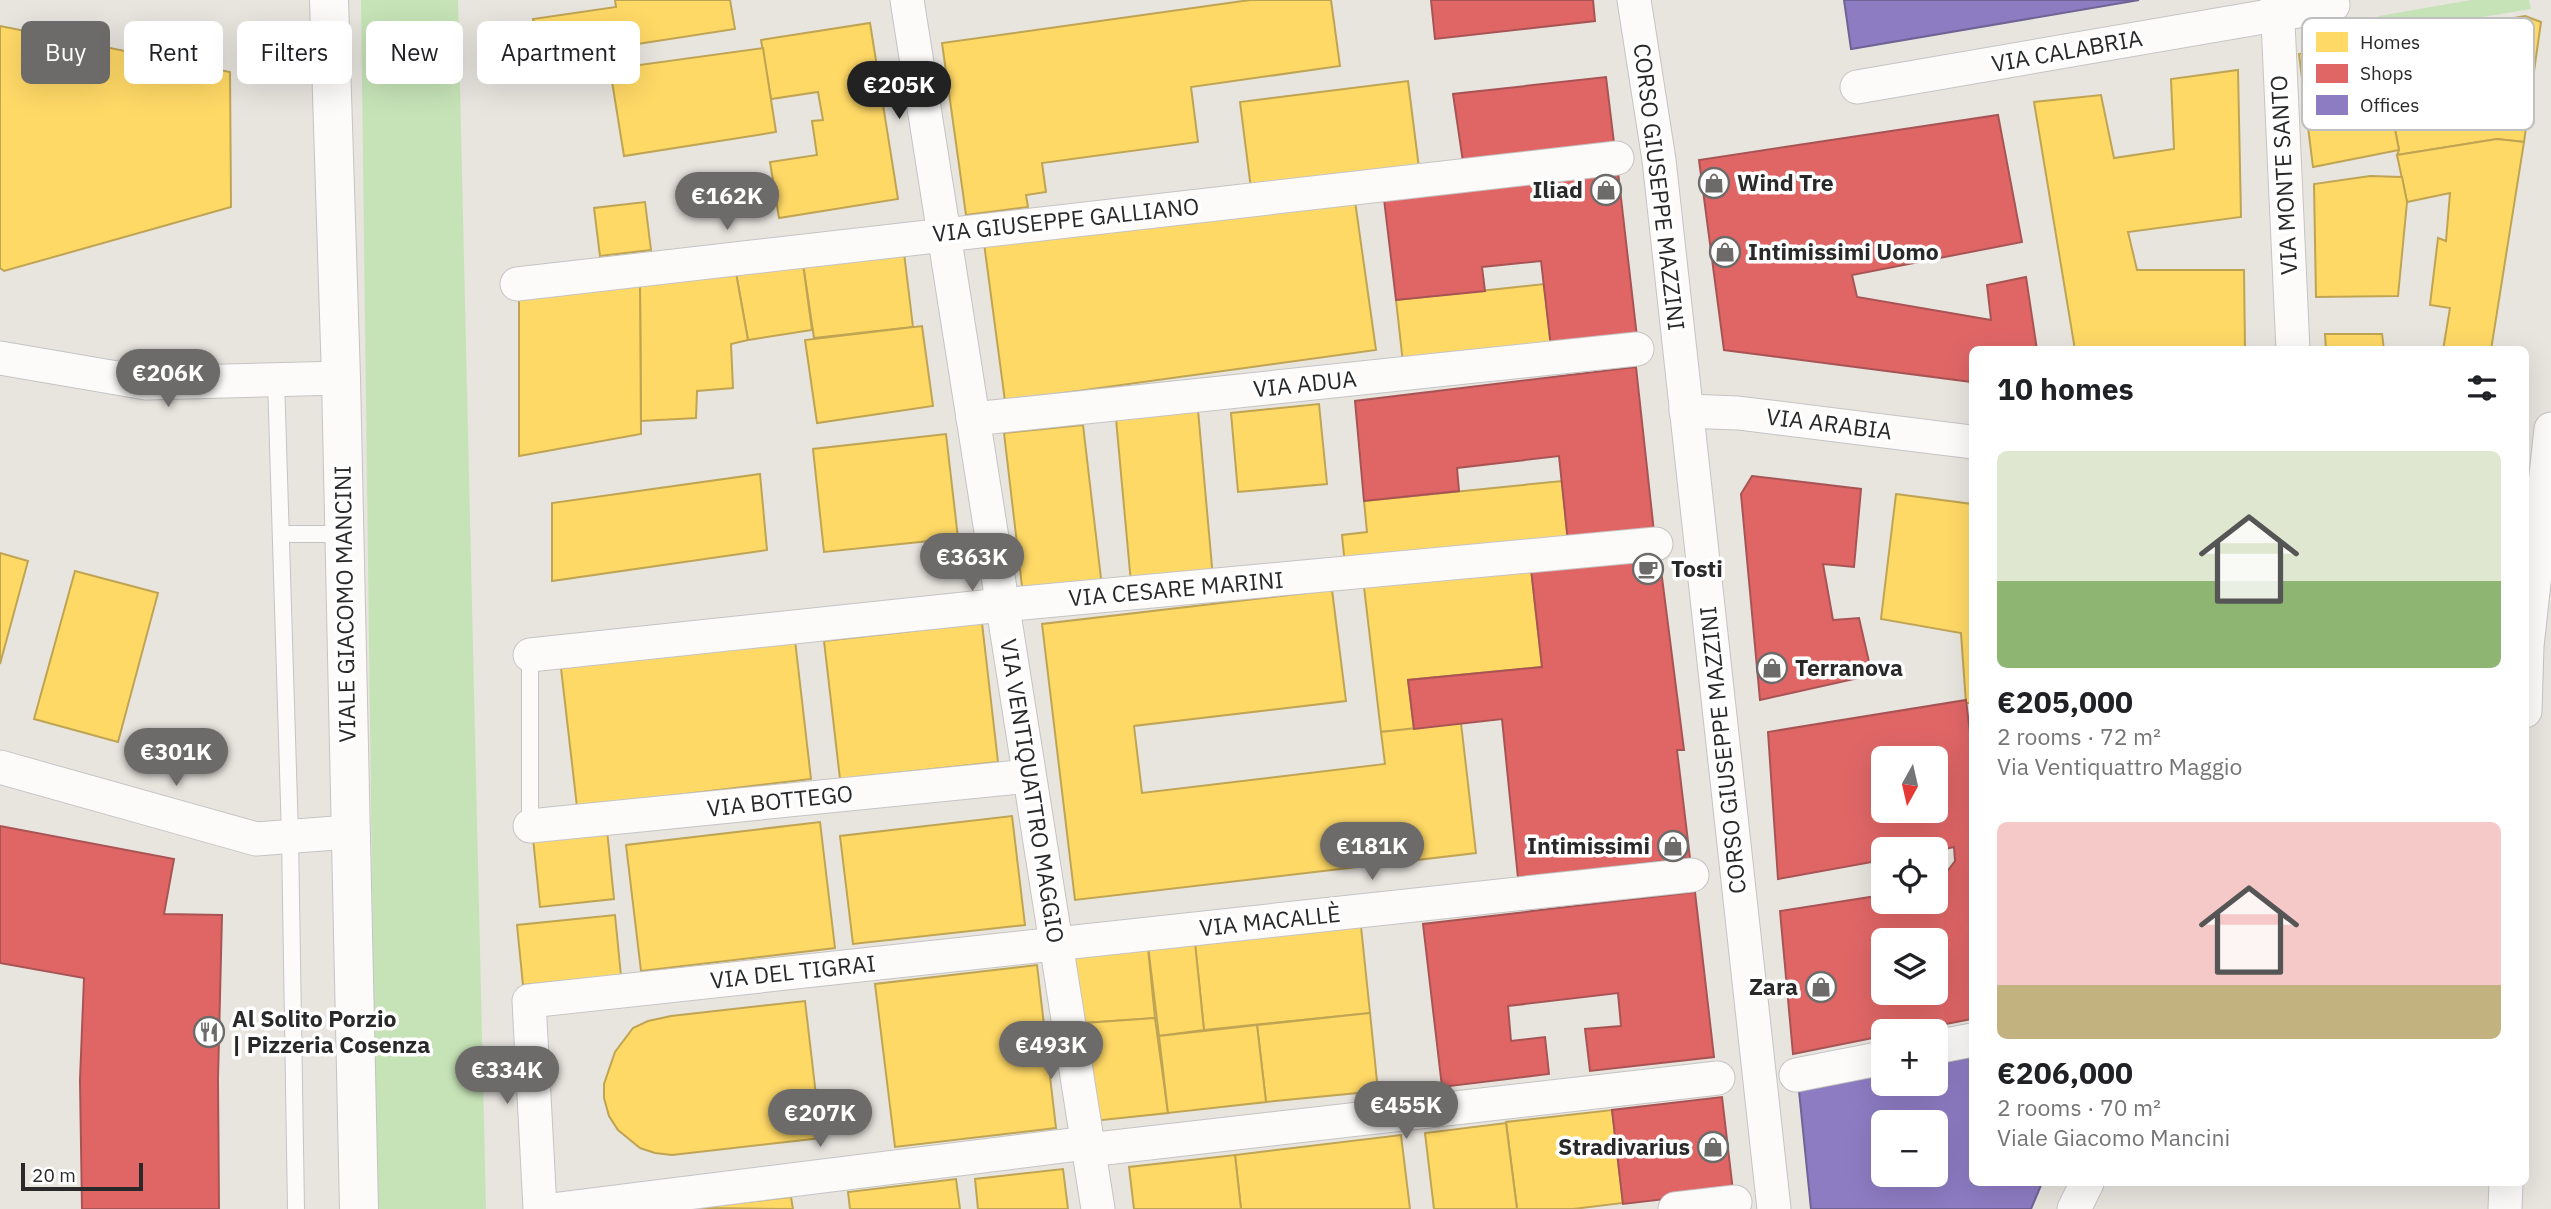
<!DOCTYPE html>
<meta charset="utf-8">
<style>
:root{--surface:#fff;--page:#f2f2f2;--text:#202124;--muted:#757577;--accent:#6c6b69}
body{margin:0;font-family:"IBM Plex Sans",sans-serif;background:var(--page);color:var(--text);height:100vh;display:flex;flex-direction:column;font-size:26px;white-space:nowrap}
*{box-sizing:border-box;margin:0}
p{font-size:23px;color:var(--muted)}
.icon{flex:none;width:38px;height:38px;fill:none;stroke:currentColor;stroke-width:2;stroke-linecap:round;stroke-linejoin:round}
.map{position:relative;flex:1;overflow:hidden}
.sheet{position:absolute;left:1969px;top:346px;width:560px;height:840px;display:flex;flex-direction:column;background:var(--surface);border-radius:10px;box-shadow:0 7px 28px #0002}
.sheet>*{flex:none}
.banner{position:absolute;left:21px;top:21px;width:665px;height:63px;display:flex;gap:14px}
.needle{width:46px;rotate:188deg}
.controls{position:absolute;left:1871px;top:746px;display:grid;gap:14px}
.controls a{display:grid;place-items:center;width:77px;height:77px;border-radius:10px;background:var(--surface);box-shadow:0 7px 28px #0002;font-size:35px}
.scale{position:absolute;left:21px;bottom:18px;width:122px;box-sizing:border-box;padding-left:7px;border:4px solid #292929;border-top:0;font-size:19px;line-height:24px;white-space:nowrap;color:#292929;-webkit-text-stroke:5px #fff;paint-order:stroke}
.price{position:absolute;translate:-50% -60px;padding:0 16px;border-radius:24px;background:var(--accent);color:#fff;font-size:23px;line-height:46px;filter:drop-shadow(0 2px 4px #0008)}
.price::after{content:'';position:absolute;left:50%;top:42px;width:21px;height:16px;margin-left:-10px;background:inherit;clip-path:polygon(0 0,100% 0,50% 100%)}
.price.selected{background:#222;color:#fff}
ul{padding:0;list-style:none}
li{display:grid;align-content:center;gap:14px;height:371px;padding:0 28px}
li span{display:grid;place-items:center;height:217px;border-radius:10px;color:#555}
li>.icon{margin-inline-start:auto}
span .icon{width:126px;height:126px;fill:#fffc;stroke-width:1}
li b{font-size:30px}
h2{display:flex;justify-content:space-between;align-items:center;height:84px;padding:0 28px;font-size:30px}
.chip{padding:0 24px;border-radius:10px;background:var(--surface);box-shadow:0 7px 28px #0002;font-size:24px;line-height:63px}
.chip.selected{background:var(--accent);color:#fff}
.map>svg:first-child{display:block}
</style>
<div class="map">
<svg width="2551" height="1209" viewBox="0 0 2551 1209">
<rect width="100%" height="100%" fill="#e8e5df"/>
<g fill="#c6e3b7">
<path d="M361 0H458L486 1209H376Z"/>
<path d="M2471 0H2529L2531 9 2381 34 2379 16Z"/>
</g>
<g fill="#ffd966" stroke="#bfa454" stroke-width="2">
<path d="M615 0H730L735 29 540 59 533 19 616 7Z"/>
<path d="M1250 0H1331L1340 66 1191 87 1198 142 1042 163 1046 192 1026 195 1028 207 966 215 942 43Z"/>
<path d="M2525 16 2541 22 2524 142 2497 139 2397 155 2399 150 2378 42Z"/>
<path d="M870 23 898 199 779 218 770 162 817 155 812 121 823 120 818 92 771 99 761 40Z"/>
<path d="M0 26 230 72 231 207 4 271 0 268Z"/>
<path d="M2378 42 2399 150 2313 167 2299 54Z"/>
<path d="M763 48 776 132 624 156 610 69Z"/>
<path d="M2238 70 2241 217 2128 232 2137 270H2244L2245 350H2075L2034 102 2101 95 2114 158 2174 149 2171 79Z"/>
<path d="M1408 81 1419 168 1251 189 1240 102Z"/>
<path d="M2497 139 2524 142 2491 350H2443L2450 308 2430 305 2438 238 2446 241 2450 193 2407 202 2397 155Z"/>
<path d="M2370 176 2402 177 2407 202 2398 296 2316 297 2314 184Z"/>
<path d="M1354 194 1376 350 1005 401 984 243Z"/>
<path d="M645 202 651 250 600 256 594 208Z"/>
<path d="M904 253 913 327 814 338 803 264Z"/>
<path d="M803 264 812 330 748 340 736 273Z"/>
<path d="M736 273 748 340 731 344 733 388 697 391 696 418 641 421 640 286Z"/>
<path d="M1544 284 1551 347 1403 363 1396 300Z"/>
<path d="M640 286 641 434 519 456V294Z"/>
<path d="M922 326 933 406 817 423 805 340Z"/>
<path d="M2325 334H2382L2384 350H2326Z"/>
<path d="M1319 404 1327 484 1238 492 1231 413Z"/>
<path d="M1198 410 1213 578 1131 583 1116 419Z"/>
<path d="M1083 425 1102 587 1023 595 1004 433Z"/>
<path d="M946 434 958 538 824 552 813 449Z"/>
<path d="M760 474 767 550 552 581V503Z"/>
<path d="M1562 481 1568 542 1345 565 1342 535 1367 532 1364 501Z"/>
<path d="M1896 494 1972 504V703H1966L1961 633 1881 619Z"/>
<path d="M0 553 28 561 0 664Z"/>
<path d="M1531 569 1542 667 1408 680 1414 729 1381 732 1364 587Z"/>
<path d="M75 571 158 593 118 742 34 719Z"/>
<path d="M1332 590 1346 701 1134 726 1142 793 1385 764 1381 732 1461 723 1476 853 1075 900 1042 624Z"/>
<path d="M982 623 998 762 840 779 824 641Z"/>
<path d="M795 640 811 779 577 807 561 668Z"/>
<path d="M1012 816 1025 925 853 944 840 836Z"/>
<path d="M820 822 835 948 641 971 626 845Z"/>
<path d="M607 830 614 899 540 907 533 838Z"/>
<path d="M615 915 621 976 523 985 517 925Z"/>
<path d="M1360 917 1370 1013 1204 1030 1194 935Z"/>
<path d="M1194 933 1204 1030 1159 1036 1147 938Z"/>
<path d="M1147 938 1155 1018 1070 1024 1074 946Z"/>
<path d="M1037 965 1056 1128 895 1147 875 984Z"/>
<path d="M805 1001 821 1138 672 1155 655 1153 640 1148 618 1130 609 1116 604 1098V1084L615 1052 633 1028 648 1021 671 1016Z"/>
<path d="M1370 1013 1378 1091 1266 1102 1257 1025Z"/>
<path d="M1155 1018 1168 1113 1093 1121 1070 1024Z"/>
<path d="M1257 1025 1266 1102 1168 1113 1159 1036Z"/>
<path d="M1612 1110 1623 1203 1573 1209H1517L1506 1122Z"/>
<path d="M1506 1123 1517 1209H1434L1425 1133Z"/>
<path d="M1401 1135 1410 1209H1241L1235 1155Z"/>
<path d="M1235 1155 1241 1209H1134L1129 1167Z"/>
<path d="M1063 1169 1068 1209H978L975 1179Z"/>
<path d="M956 1179 960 1209H850L848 1192Z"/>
<path d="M791 1197 793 1209 694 1208Z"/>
</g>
<g fill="#e06666" stroke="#a95454" stroke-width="2" fill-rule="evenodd">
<path d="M1431 0H1593L1595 21 1435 39Z"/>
<path d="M1606 77 1614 143 1463 162 1453 94Z"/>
<path d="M1998 115 2022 242 1852 275 1857 297 1991 320 1987 285 2026 277 2037 350H1972V382L1724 350 1699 160Z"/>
<path d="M1618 172 1637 337 1551 347 1541 261 1482 267 1485 291 1396 300 1384 199Z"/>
<path d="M1636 367 1654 532 1568 542 1559 456 1457 468 1459 491 1364 501 1355 401Z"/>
<path d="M1752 476 1861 489 1854 567 1823 564 1833 620 1859 618 1872 675 1760 700 1741 494Z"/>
<path d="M1659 554 1684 750H1677L1690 858 1518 878 1502 719 1414 729 1408 680 1542 667 1531 569Z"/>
<path d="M1966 700 1972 749V1019L1910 1031H1883V1036L1793 1054 1780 911 1883 895V901H1936V886L1955 861 1954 847 1936 851 1883 849V860L1778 879 1768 732ZM1883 758H1936V810H1883ZM1883 940H1936V992H1883Z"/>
<path d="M0 826 174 859 164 914 222 915 218 1079 219 1209H82L80 1080 84 978 0 963Z"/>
<path d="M1695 892 1714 1057 1590 1071 1585 1029 1621 1026 1618 993 1508 1006 1511 1041 1545 1037 1549 1074 1442 1087 1423 924Z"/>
<path d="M1722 1097 1733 1191 1623 1204 1612 1110Z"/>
</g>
<g fill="#8e7cc3" stroke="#706395" stroke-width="2" fill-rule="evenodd">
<path d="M1844 0H2139L1851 49Z"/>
<path d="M1972 1057V1183H2042L2031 1209H1811L1799 1091 1883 1075V1083H1936V1064ZM1883 1122H1936V1174H1883Z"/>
</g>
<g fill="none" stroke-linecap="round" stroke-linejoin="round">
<g stroke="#c5c4c4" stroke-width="18">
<g id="lane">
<path d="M276 379 290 836 296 1209"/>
<path d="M281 534H344"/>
<path d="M530 655V826"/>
</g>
</g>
<g stroke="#c5c4c4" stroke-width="35">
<g id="street">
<path d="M907 0 1098 1209"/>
<path d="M1634 0 1659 160 1774 1209"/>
<path d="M2277 0 2293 350"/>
<path d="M1857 87 2333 5"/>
<path d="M517 284 1617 158"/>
<path d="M0 358 146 383 341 378"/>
<path d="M1686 411 1738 413 1972 442"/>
<path d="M973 419 1637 349"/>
<path d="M530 655 1002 605 1656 544"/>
<path d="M2525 711 2527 646 2551 429"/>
<path d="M0 767 256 839 349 832"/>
<path d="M530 826 1029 776"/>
<path d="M1936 1047 1972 1040"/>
<path d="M1796 1075 1883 1058"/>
<path d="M1088 1150 1718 1078"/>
<path d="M540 1209 529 1001 1692 875"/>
<path d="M559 1209 1087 1143"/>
<path d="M1675 1209 1735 1202"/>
<path d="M2074 1209 2087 1183"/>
<path d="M2505 1209 2506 1183"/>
</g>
</g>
<g stroke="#c5c4c4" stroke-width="40">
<path id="secondary" d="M329 0 341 378 359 1209"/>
</g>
<use href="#lane" stroke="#fcfbfa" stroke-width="16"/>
<use href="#street" stroke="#fcfbfa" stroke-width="33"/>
<use href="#secondary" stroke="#fcfbfa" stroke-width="38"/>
</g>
<defs>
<g id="shop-ring" transform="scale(1.575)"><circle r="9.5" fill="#fff" stroke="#6c6b69" stroke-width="1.5"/><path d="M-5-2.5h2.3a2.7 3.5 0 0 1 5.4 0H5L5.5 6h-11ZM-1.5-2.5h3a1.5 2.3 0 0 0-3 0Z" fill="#6c6b69"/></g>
<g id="cafe-ring" transform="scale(1.575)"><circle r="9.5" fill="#fff" stroke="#6c6b69" stroke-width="1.5"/><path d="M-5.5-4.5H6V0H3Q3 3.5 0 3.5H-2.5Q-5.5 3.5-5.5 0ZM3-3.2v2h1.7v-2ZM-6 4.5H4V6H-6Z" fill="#6c6b69"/></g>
<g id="restaurant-ring" transform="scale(1.575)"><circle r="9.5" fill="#fff" stroke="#6c6b69" stroke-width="1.5"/><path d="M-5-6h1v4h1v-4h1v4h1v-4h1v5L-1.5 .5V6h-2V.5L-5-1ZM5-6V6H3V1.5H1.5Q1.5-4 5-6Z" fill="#6c6b69"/></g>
</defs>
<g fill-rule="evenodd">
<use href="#shop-ring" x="1714" y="183"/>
<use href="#shop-ring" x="1606" y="190"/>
<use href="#shop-ring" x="1725" y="252"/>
<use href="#cafe-ring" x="1648" y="569"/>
<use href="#shop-ring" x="1772" y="668"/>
<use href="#shop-ring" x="1673" y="846"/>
<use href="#shop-ring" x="1821" y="987"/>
<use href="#restaurant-ring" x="209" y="1032"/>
<use href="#shop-ring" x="1713" y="1147"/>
</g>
<g text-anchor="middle" stroke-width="7" stroke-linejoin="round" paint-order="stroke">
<g font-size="23" fill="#292929" stroke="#fff">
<text transform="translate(2067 51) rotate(-10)" y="8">VIA CALABRIA</text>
<text transform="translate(2284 175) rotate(-93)" y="8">VIA MONTE SANTO</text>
<text transform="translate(1659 187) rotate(83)" y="8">CORSO GIUSEPPE MAZZINI</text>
<text transform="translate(1066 220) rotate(-6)" y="8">VIA GIUSEPPE GALLIANO</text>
<text transform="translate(1305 384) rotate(-6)" y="8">VIA ADUA</text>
<text transform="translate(1829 424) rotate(7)" y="8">VIA ARABIA</text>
<text transform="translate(1176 589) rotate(-5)" y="8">VIA CESARE MARINI</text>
<text transform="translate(345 604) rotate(-91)" y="8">VIALE GIACOMO MANCINI</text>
<text transform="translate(1723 750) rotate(-96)" y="8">CORSO GIUSEPPE MAZZINI</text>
<text transform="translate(1032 791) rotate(81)" y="8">VIA VENTIQUATTRO MAGGIO</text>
<text transform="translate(780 801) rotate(-6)" y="8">VIA BOTTEGO</text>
<text transform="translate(1270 921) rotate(-6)" y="8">VIA MACALLÈ</text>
<text transform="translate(793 972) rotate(-6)" y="8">VIA DEL TIGRAI</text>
</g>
<g font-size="23" font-weight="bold" fill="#292929" stroke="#fff" text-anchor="start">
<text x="1737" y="191">Wind Tre</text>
<text x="1583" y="198" text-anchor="end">Iliad</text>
<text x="1748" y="260">Intimissimi Uomo</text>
<text x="1671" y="577">Tosti</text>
<text x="1795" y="676">Terranova</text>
<text x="1650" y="854" text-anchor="end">Intimissimi</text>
<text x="1798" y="995" text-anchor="end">Zara</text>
<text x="232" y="1027">Al Solito Porzio<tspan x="232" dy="26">| Pizzeria Cosenza</tspan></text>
<text x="1690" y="1155" text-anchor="end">Stradivarius</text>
</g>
</g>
<rect x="2302" y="18" width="232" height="112" rx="10" fill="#fff" stroke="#bfbfbf" stroke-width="2"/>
<rect x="2316" y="32" width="32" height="20" fill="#ffd966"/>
<rect x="2316" y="64" width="32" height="19" fill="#e06666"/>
<rect x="2316" y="95" width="32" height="20" fill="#8e7cc3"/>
<g font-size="19" fill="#292929">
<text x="2360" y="49">Homes</text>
<text x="2360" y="80">Shops</text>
<text x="2360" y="112">Offices</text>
</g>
</svg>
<div class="controls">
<a><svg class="needle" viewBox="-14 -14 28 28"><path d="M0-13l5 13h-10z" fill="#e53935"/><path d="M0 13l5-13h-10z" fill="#757577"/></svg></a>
<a><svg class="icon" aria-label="locate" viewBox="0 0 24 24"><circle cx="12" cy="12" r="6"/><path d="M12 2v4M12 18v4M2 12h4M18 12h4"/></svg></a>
<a><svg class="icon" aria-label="layers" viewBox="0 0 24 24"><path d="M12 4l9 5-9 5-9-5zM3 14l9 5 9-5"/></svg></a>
<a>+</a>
<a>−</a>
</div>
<div class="scale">20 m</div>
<b class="price selected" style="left:899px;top:121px">€205K</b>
<b class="price" style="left:727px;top:232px">€162K</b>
<b class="price" style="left:168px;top:409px">€206K</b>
<b class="price" style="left:972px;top:593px">€363K</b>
<b class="price" style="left:176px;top:788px">€301K</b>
<b class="price" style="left:1372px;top:882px">€181K</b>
<b class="price" style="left:1051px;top:1081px">€493K</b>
<b class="price" style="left:507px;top:1106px">€334K</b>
<b class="price" style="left:1406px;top:1141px">€455K</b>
<b class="price" style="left:820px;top:1149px">€207K</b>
<div class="banner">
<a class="chip selected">Buy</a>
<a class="chip">Rent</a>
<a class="chip">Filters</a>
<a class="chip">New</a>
<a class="chip">Apartment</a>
</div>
<section class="sheet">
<h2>10 homes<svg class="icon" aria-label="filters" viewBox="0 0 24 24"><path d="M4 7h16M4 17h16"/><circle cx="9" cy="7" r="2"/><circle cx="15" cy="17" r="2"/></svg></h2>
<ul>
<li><span style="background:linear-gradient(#dfe7d0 60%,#8fb573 0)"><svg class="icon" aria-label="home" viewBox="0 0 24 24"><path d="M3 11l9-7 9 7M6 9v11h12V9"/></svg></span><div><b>€205,000</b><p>2 rooms · 72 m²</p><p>Via Ventiquattro Maggio</p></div></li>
<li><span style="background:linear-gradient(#f6c9c9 75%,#c2b280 0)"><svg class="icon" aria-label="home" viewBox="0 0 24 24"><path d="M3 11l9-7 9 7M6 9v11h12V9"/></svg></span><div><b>€206,000</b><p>2 rooms · 70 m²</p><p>Viale Giacomo Mancini</p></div></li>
</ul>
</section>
</div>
